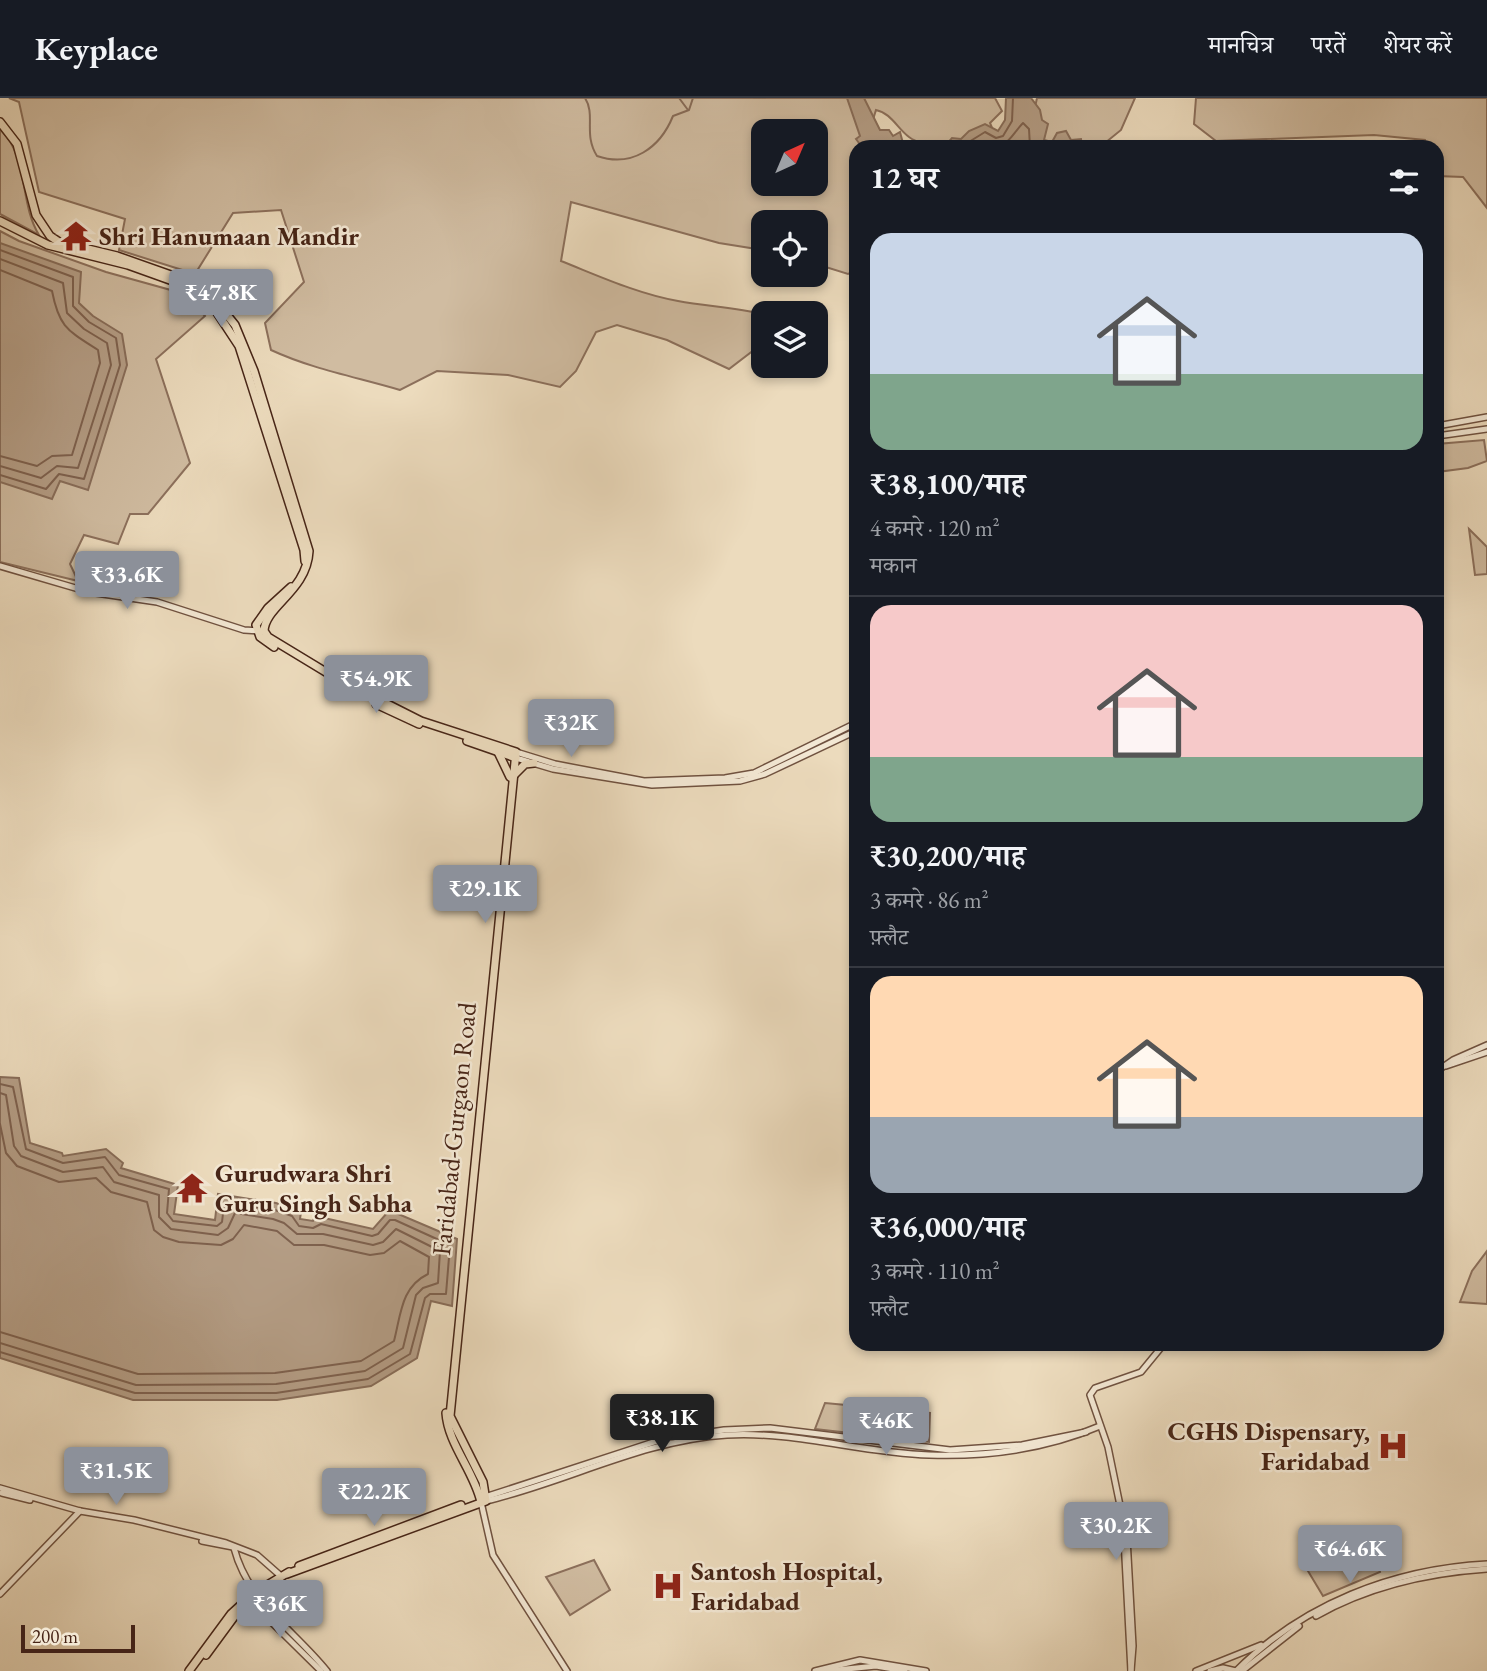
<!DOCTYPE html>
<html lang="hi">
<meta charset="utf-8">
<style>
:root{--surface:#171b24;--page:#242831;--text:#f1f3f6;--muted:#9ea1a6;--line:#363941;--accent:#8c9099}
body{margin:0;font-family:"EB Garamond","Noto Serif Devanagari",serif;background:var(--page);color:var(--text);height:100vh;display:flex;flex-direction:column;font-size:26px;white-space:nowrap}
*{box-sizing:border-box;margin:0}
p{font-size:23px;color:var(--muted)}
.icon{flex:none;width:38px;height:38px;fill:none;stroke:currentColor;stroke-width:2;stroke-linecap:round;stroke-linejoin:round}
.map{position:relative;flex:1;overflow:hidden}
.sheet{position:absolute;left:849px;top:42px;width:595px;height:1211px;display:flex;flex-direction:column;background:var(--surface);border-radius:21px;box-shadow:0 4px 10px #0003}
.sheet>*{flex:none}
.needle{width:46px;rotate:44deg}
.buttons{position:absolute;left:751px;top:21px;display:grid;gap:14px}
.buttons a{display:grid;place-items:center;width:77px;height:77px;border-radius:14px;background:var(--surface);box-shadow:0 4px 10px #0003;font-size:35px}
.scale{position:absolute;left:21px;bottom:18px;width:114px;box-sizing:border-box;padding-left:7px;border:4px solid #472517;border-top:0;font-size:19px;line-height:24px;white-space:nowrap;color:#472517;-webkit-text-stroke:5px #f3e8d4;paint-order:stroke}
.price{position:absolute;translate:-50% -60px;padding:0 16px;border-radius:7px;background:var(--accent);color:#fff;font-size:23px;line-height:46px;filter:drop-shadow(0 2px 4px #0008)}
.price::after{content:'';position:absolute;left:50%;top:42px;width:21px;height:16px;margin-left:-10px;background:inherit;clip-path:polygon(0 0,100% 0,50% 100%)}
.price.on{background:#222;color:#fff}
ul{padding:0;list-style:none}
li{display:grid;align-content:center;gap:14px;height:371px;padding:0 21px}
li+li{border-top:2px solid var(--line)}
li span{display:grid;place-items:center;height:217px;border-radius:21px;color:#555}
li>.icon{margin-inline-start:auto}
span .icon{width:126px;height:126px;fill:#fffc;stroke-width:1}
li b{font-size:30px}
h2{display:flex;justify-content:space-between;align-items:center;height:84px;padding:0 21px;font-size:30px}
header{display:flex;align-items:center;gap:42px;box-sizing:border-box;height:98px;padding:0 35px;background:var(--surface);border-bottom:2px solid var(--line)}
header strong{font-size:33px}
nav{display:flex;gap:38px;margin-inline-start:auto;font-size:24px}
.map>svg:first-child{display:block}
</style>
<header>
<strong>Keyplace</strong>
<nav><a>मानचित्र</a><a>परतें</a><a>शेयर करें</a></nav>
</header>
<div class="map">
<svg width="1487" height="1573" viewBox="0 0 1487 1573">
<rect width="100%" height="100%" fill="#ecdbbd"/>
<filter id="stains"><feTurbulence type="fractalNoise" baseFrequency=".00286" numOctaves="4"/><feColorMatrix values="0 0 0 0 .2 0 0 0 0 .09 0 0 0 0 .02 0 0 0 .5 -.17"/></filter>
<radialGradient id="worn" r=".72"><stop offset=".6" stop-color="#630" stop-opacity="0"/><stop offset="1" stop-color="#630" stop-opacity=".3"/></radialGradient>
<g fill="#d0bca1" stroke="#8c705c" stroke-width="2" fill-rule="evenodd">
<path d="M9 0H995L1002 13 990 25 1000 49C976 49 929 54 909 39 897 30 891 15 876 12L871 28 883 49H856V171L848 176 816 166V124H763V152L719 145 571 104 561 163C599 178 638 196 678 203 706 208 735 210 763 216V245L729 271 667 242 617 227 596 234 576 273 560 289 508 277 437 273 400 292C356 279 312 271 271 252L265 225 304 184 281 112 233 115 195 176 119 152 125 121 39 94 19 4ZM763 33H816V86H763Z"/>
<path d="M1037 0H1135L1121 32 1100 49H1038L1028 41Z"/>
<path d="M1196 0H1487V110L1463 79 1437 78V49H1427L1425 42 1374 37 1216 43 1194 26Z"/>
<path d="M0 31C29 58 19 105 39 137L0 116Z"/>
<path d="M0 133 19 143 106 174 185 196 205 218 156 261 190 365 148 416H130L118 446 84 437 70 466 78 483 0 464Z"/>
<path d="M1484 342 1487 363 1468 370 1437 374V346Z"/>
<path d="M1469 431 1487 449V476L1475 477Z"/>
<path d="M1487 1153V1206L1460 1204 1472 1173Z"/>
<path d="M825 1305 930 1315 929 1344 815 1331Z"/>
<path d="M1370 1441 1380 1474 1323 1498 1305 1468Z"/>
<path d="M594 1462 610 1492 570 1517 546 1479Z"/>
</g>
<g fill="#b49d85" stroke="#886d59" stroke-width="2">
<path d="M847 0H864L880 32H889L893 38 900 34 904 49H868L859 45 856 41 860 38Z"/>
<path d="M1006 0H1031L1040 12 1042 22 1048 26 1044 42 1052 44 1057 35 1066 33 1071 42 1081 41 1082 49H944L952 40 961 41 969 33 985 26 998 33 1005 22Z"/>
<path d="M0 145 81 174 79 205 93 218 122 236 127 267 88 392 60 383 52 401 0 384Z"/>
<path d="M0 979 19 980 30 1045 62 1055 63 1058 106 1051 123 1065 121 1070 178 1087 174 1116 215 1122 218 1096 276 1105 301 1114 300 1121 313 1123 315 1118 373 1131 387 1115H396L457 1141 452 1208 431 1203 417 1260 371 1288 277 1302H133L0 1260Z"/>
</g>
<g fill="none" stroke-linecap="round" stroke-linejoin="round">
<g stroke="#7e614e" stroke-width="2">
<path d="M952 49 964 47 985 34 996 40 1003 38 1012 23 1013 0"/>
<path d="M975 49 984 45C1008 54 1010 38 1023 25L1029 31 1030 49"/>
<path d="M0 152 73 179V208L89 224 116 240 120 267 84 381 59 376 46 391 0 377"/>
<path d="M0 161 63 185 67 215 84 231 107 245 111 267 78 370 57 368 41 380 0 368"/>
<path d="M0 172 52 193C59 229 67 232 98 252L100 265 72 357 52 358 37 368 0 358"/>
<path d="M0 986 13 989 26 1051 63 1065 105 1059 119 1077 169 1091 167 1115 173 1123 217 1128 222 1124 224 1107 227 1105 275 1112 292 1118 299 1128 313 1130 321 1126 372 1138 378 1136 390 1122H395L450 1147 446 1196H430L425 1200 410 1256 368 1281 276 1295H135L0 1254"/>
<path d="M0 995 6 997 14 1048 21 1058 63 1074 103 1069 114 1084 159 1097V1119L171 1131 218 1137 228 1130 235 1115 273 1121 284 1125 297 1136H323L373 1147 383 1144 396 1131 440 1153 438 1185 423 1190 416 1197 403 1250 365 1273 276 1286 136 1287 0 1245"/>
<path d="M0 1026 6 1055 17 1068 59 1084 96 1080 111 1094 147 1104 154 1132 163 1139 179 1144 221 1147 233 1141 244 1127 277 1133 294 1147H324L370 1157 384 1155 400 1143 429 1159 428 1176C401 1189 401 1216 394 1243L361 1263 275 1275 138 1276 0 1234"/>
</g>
<g stroke="#886d59" stroke-width="2">
<path d="M585 0C596 17 583 36 597 58 632 70 660 50 673 18L689 12 693 0"/>
<path d="M679 0 688 12"/>
<path d="M754 0H765"/>
</g>
<g stroke="#705240" stroke-width="8">
<g id="minor">
<path d="M1437 328 1487 319"/>
<path d="M1437 338 1487 331"/>
<path d="M0 468 89 494 157 504 244 532 261 533"/>
<path d="M516 654 555 666 644 683 725 680 754 675 856 625"/>
<path d="M516 660 553 671 652 687 740 683 765 676 856 633"/>
<path d="M1446 968 1487 954"/>
<path d="M1437 973 1453 962 1487 947"/>
<path d="M0 1390 80 1413 134 1422 226 1445 257 1457 282 1479"/>
<path d="M2 1395 30 1402"/>
<path d="M485 1399 663 1341 724 1332 770 1330 950 1352 1022 1347 1086 1334"/>
<path d="M486 1403C567 1384 643 1342 727 1337 795 1333 861 1355 929 1357 988 1359 1046 1351 1100 1328"/>
<path d="M481 1404 493 1457 567 1573"/>
<path d="M1126 1422 1133 1548 1131 1573"/>
<path d="M202 1443 233 1449"/>
<path d="M234 1450C248 1504 294 1532 327 1573"/>
<path d="M0 1496 80 1413"/>
<path d="M248 1501 321 1573"/>
<path d="M1316 1518C1369 1488 1427 1475 1487 1471"/>
<path d="M815 1573 860 1562 926 1573"/>
<path d="M827 1573 876 1568 905 1573"/>
<path d="M1131 1573 1123 1422 1108 1349 1090 1297 1095 1290 1141 1274 1164 1246"/>
<path d="M1196 1573 1261 1547"/>
<path d="M1210 1573 1223 1570 1236 1573"/>
<path d="M1236 1573C1303 1506 1393 1471 1487 1466"/>
<path d="M1242 1573 1299 1528"/>
</g>
</g>
<g stroke="#472517" stroke-width="10">
<g id="major">
<path d="M0 24 17 46 36 117 50 138 59 144 117 158 185 182 214 201 235 227 254 273 309 453C307 493 265 508 264 533L268 539 334 579 421 623 516 654 450 1318 483 1384 486 1403 287 1476"/>
<path d="M0 123 48 147 128 167 181 186 214 210 239 248 304 452 305 463"/>
<path d="M274 549 260 539 256 527 268 510 291 489"/>
<path d="M376 606 419 626"/>
<path d="M467 643 516 660"/>
<path d="M498 654 510 679"/>
<path d="M514 677 525 666 534 665"/>
<path d="M446 1315C448 1346 474 1373 481 1404"/>
<path d="M299 1468 461 1407"/>
<path d="M206 1557 242 1508"/>
<path d="M189 1573 231 1516 254 1495 289 1474"/>
</g>
</g>
<use href="#minor" stroke="#f3e8d4" stroke-width="5"/>
<use href="#major" stroke="#ecdbbd" stroke-width="7"/>
</g>
<defs>
<g id="temple-bare" transform="scale(2.415)"><path d="M0-6L5-2H3V0L6.5 2.5H4V6H1.5V3h-3V6H-4V2.5H-6.5L-3 0V-2H-5Z" fill="#8f2418" stroke="#f3e8d4" stroke-width="2.5" paint-order="stroke"/></g>
<g id="hospital-bare" transform="scale(2.415)"><path d="M-5-5h3v3.5h4V-5h3V5h-3V1.5h-4V5h-3Z" fill="#8f2418" stroke="#f3e8d4" stroke-width="2.5" paint-order="stroke"/></g>
</defs>
<g fill-rule="evenodd">
<use href="#temple-bare" x="76" y="138"/>
<use href="#temple-bare" x="192" y="1090"/>
<use href="#hospital-bare" x="1393" y="1348"/>
<use href="#hospital-bare" x="668" y="1488"/>
</g>
<g text-anchor="middle" stroke-width="5" stroke-linejoin="round" paint-order="stroke">
<g font-size="26" font-weight="bold" fill="#472517" stroke="#f3e8d4" text-anchor="start">
<text x="99" y="147">Shri Hanumaan Mandir</text>
<text x="215" y="1084">Gurudwara Shri<tspan x="215" dy="30">Guru Singh Sabha</tspan></text>
<text x="1370" y="1342" text-anchor="end">CGHS Dispensary,<tspan x="1370" dy="30">Faridabad</tspan></text>
<text x="691" y="1482">Santosh Hospital,<tspan x="691" dy="30">Faridabad</tspan></text>
</g>
<g font-size="26" fill="#472517" stroke="#f3e8d4">
<text transform="translate(454 1031) rotate(-84)" y="9">Faridabad-Gurgaon Road</text>
</g>
</g>
<rect width="100%" height="100%" filter="url(#stains)"/>
<rect width="100%" height="100%" fill="url(#worn)"/>
</svg>
<div class="buttons">
<a><svg class="needle" viewBox="-14 -14 28 28"><path d="M0-13l5 13h-10z" fill="#e53935"/><path d="M0 13l5-13h-10z" fill="#9ea1a6"/></svg></a>
<a><svg class="icon" aria-label="locate" viewBox="0 0 24 24"><circle cx="12" cy="12" r="6"/><path d="M12 2v4M12 18v4M2 12h4M18 12h4"/></svg></a>
<a><svg class="icon" aria-label="layers" viewBox="0 0 24 24"><path d="M12 4l9 5-9 5-9-5zM3 14l9 5 9-5"/></svg></a>
</div>
<div class="scale">200 m</div>
<b class="price" style="left:221px;top:231px">₹47.8K</b>
<b class="price" style="left:127px;top:513px">₹33.6K</b>
<b class="price" style="left:376px;top:617px">₹54.9K</b>
<b class="price" style="left:571px;top:661px">₹32K</b>
<b class="price" style="left:485px;top:827px">₹29.1K</b>
<b class="price on" style="left:662px;top:1356px">₹38.1K</b>
<b class="price" style="left:886px;top:1359px">₹46K</b>
<b class="price" style="left:116px;top:1409px">₹31.5K</b>
<b class="price" style="left:374px;top:1430px">₹22.2K</b>
<b class="price" style="left:1116px;top:1464px">₹30.2K</b>
<b class="price" style="left:1350px;top:1487px">₹64.6K</b>
<b class="price" style="left:280px;top:1542px">₹36K</b>
<section class="sheet">
<h2>12 घर<svg class="icon" aria-label="filters" viewBox="0 0 24 24"><path d="M4 7h16M4 17h16"/><circle cx="9" cy="7" r="2"/><circle cx="15" cy="17" r="2"/></svg></h2>
<ul>
<li><span style="background:linear-gradient(#c9d6e8 65%,#7fa58c 0)"><svg class="icon" aria-label="home" viewBox="0 0 24 24"><path d="M3 11l9-7 9 7M6 9v11h12V9"/></svg></span><div><b>₹38,100/माह</b><p>4 कमरे · 120 m²</p><p>मकान</p></div></li>
<li><span style="background:linear-gradient(#f6c9c9 70%,#7fa58c 0)"><svg class="icon" aria-label="home" viewBox="0 0 24 24"><path d="M3 11l9-7 9 7M6 9v11h12V9"/></svg></span><div><b>₹30,200/माह</b><p>3 कमरे · 86 m²</p><p>फ़्लैट</p></div></li>
<li><span style="background:linear-gradient(#ffd9b3 65%,#9aa5b1 0)"><svg class="icon" aria-label="home" viewBox="0 0 24 24"><path d="M3 11l9-7 9 7M6 9v11h12V9"/></svg></span><div><b>₹36,000/माह</b><p>3 कमरे · 110 m²</p><p>फ़्लैट</p></div></li>
</ul>
</section>
</div>
